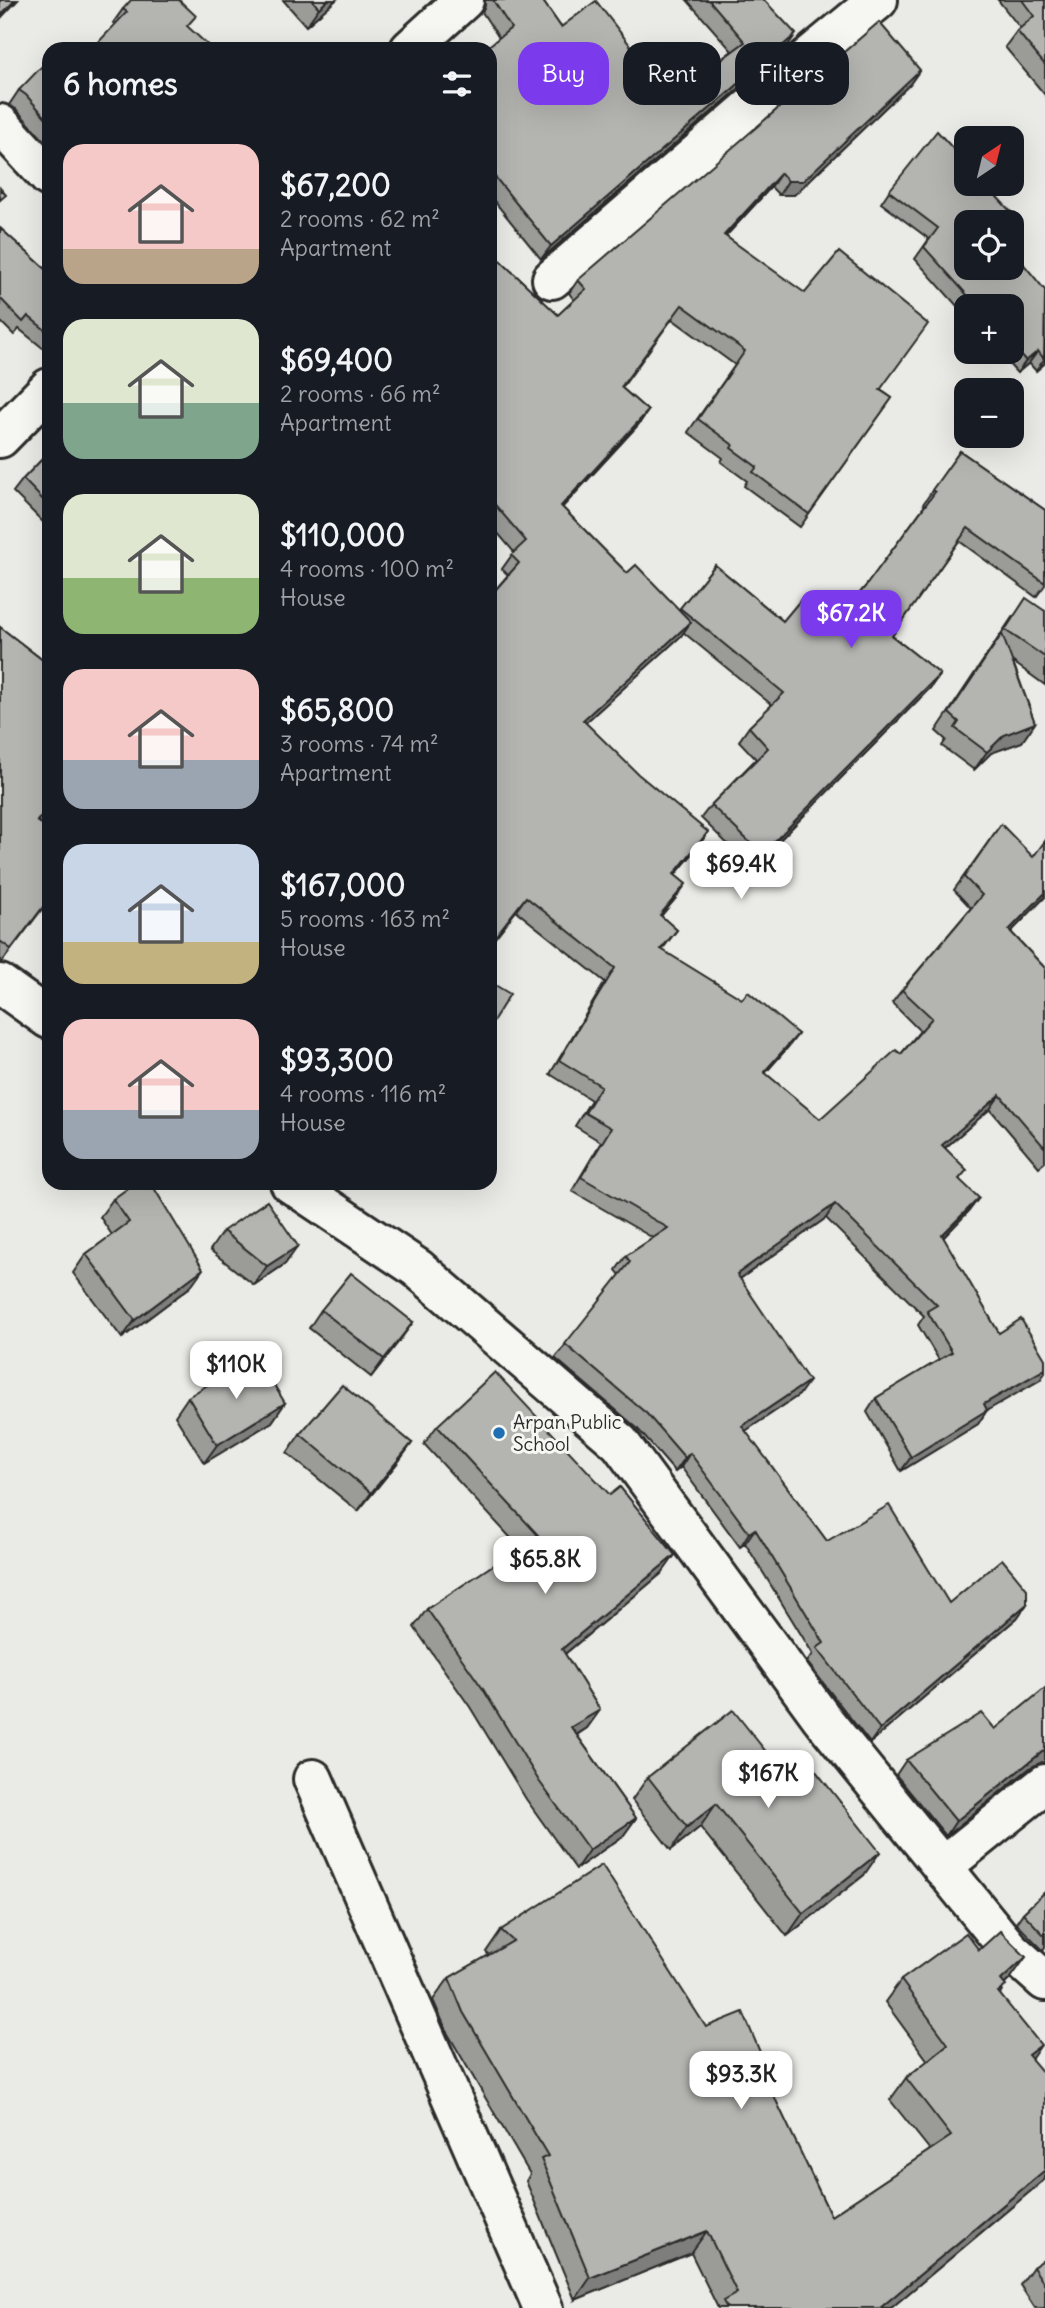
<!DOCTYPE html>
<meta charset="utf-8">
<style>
:root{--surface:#171b24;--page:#20242c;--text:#f1f3f6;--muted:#9ea1a6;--accent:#7c3aed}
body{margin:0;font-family:Delius,sans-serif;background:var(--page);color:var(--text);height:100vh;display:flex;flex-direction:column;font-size:26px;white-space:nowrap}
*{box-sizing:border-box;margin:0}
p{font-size:23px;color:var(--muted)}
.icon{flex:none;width:38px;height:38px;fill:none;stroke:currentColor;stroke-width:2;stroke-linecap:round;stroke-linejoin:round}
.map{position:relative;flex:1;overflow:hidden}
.drawer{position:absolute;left:42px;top:42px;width:455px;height:1148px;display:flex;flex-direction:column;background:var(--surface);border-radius:21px;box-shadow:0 7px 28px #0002}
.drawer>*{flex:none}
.guide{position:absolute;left:518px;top:42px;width:422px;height:63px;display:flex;gap:14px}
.needle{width:46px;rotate:35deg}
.tools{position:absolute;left:954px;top:126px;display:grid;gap:14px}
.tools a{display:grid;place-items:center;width:70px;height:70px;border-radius:14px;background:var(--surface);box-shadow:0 7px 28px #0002;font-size:35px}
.price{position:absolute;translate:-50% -60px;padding:0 16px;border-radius:14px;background:#fff;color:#222;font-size:23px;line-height:46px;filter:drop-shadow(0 2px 4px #0008)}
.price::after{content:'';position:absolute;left:50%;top:42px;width:21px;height:16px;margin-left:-10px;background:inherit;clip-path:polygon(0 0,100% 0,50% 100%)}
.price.active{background:var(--accent);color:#fff}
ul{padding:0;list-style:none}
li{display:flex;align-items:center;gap:21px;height:175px;padding:0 21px}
li span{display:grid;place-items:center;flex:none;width:196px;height:140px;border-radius:21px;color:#555}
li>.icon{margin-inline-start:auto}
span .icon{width:84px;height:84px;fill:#fffc;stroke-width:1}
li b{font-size:30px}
h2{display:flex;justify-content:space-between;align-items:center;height:84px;padding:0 21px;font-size:30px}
.tag{padding:0 24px;border-radius:21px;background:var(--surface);box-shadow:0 7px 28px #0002;font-size:24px;line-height:63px}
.tag.active{background:var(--accent);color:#fff}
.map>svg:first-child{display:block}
</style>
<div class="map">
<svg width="1045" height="2308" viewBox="0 0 1045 2308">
<rect width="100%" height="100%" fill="#eaeae6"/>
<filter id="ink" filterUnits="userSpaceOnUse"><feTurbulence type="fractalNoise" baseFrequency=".0143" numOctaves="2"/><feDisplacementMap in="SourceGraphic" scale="14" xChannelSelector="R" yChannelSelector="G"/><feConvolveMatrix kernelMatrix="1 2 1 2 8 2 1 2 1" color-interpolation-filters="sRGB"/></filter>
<g filter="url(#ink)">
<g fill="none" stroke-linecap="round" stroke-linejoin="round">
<g stroke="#2b2b2b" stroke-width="44">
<g id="street">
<path d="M410 49 464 0"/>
<path d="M0 124 49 177"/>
<path d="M552 279 809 57 878 0"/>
<path d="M0 438 49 388"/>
<path d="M313 1779 543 2308"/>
<path d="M942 1867 1045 1784"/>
</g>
</g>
<g stroke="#2b2b2b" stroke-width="44">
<g id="secondary">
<path d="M0 984 49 1019"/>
<path d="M290 1183 417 1268 620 1443 821 1717 1009 1949 1045 1981"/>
</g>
</g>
<use href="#street" stroke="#f6f6f2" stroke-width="38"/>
<use href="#secondary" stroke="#f6f6f2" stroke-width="38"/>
</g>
<g fill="#9b9b98" stroke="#2b2b2b" stroke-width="2">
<path d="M283 0H336L306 26Z"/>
<path d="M485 0H542L561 27 670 97 732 51 687 0H764L786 48 541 259 490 196V49L499 38 482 12 485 6Z"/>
<path d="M998 0H1045V95L1005 47 1017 31 1020 28Z"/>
<path d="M123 9 188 27 115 25 113 23Z"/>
<path d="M49 66V146L16 109 9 105 19 90Z"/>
<path d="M910 84 794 195H779L771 187 726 236 881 390 892 398 800 527 744 486 747 481 721 462 723 458 688 432 735 365 672 319 622 388 648 411 638 425 562 507 627 573 679 610 715 565 783 621 835 623 865 587 925 505 923 504 960 451 1045 510V585L1036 597 959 541 892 636 940 674 930 688 752 868 701 818 711 805 756 759 739 741 749 727 772 705 683 632 681 636 585 723 699 846 675 875 676 898 661 916 677 930 662 950 798 1034 788 1047 765 1073 820 1119 901 1054 920 1031 892 1003 902 990 971 908 954 890 1001 824 1045 897 1011 932 1045 968V1162L1039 1167 990 1109 945 1148 960 1180 969 1211 943 1238 999 1333 1040 1380 987 1410 978 1424 901 1471 867 1412 876 1398 939 1360 918 1325 924 1316 826 1218 740 1279 799 1395 745 1431 827 1541 949 1603 1027 1604 1017 1618 870 1743 807 1662 813 1654 745 1543 740 1547 681 1467 675 1472 637 1428 555 1358 620 1275 616 1270 626 1256 653 1238 572 1191 601 1142 575 1126 591 1100 550 1074 605 982 516 911 490 944V596L508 575 502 569 514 552 490 524V251L558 315 574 300 569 293 578 280Z"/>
<path d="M889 191 1013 214 1007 222H966L1045 290V363L1036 371 1029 363 1017 373 998 352H1012V306H966V316L915 259 929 239 881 203Z"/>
<path d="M0 228 49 272V353L19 329 14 335 0 321Z"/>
<path d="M49 452V518L44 523 13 492 23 479Z"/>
<path d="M1045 611V685L1013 662 1035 723 1022 742 991 753 974 770 942 746 946 740 936 731 1013 616Z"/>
<path d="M0 627 48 664H49V807L38 821 49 830V900L2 962 0 961Z"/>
<path d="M113 1199 190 1287 122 1338 73 1273 86 1254 112 1235 100 1217Z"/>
<path d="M223 1231 298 1246 285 1264 254 1285 210 1250Z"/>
<path d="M321 1310 413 1322 400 1340 371 1377 309 1328Z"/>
<path d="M188 1397 285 1403 272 1422 204 1463 175 1416Z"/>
<path d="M437 1426 662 1573 565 1654 600 1710 587 1728 577 1735 636 1818 623 1836 576 1869 526 1799 470 1707 414 1627 427 1609 520 1548 424 1444Z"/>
<path d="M300 1434 412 1443 399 1461 358 1511 287 1453Z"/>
<path d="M995 1729 1042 1762 1031 1767 946 1836 896 1775 906 1760Z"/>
<path d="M648 1777 790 1782 864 1875 787 1936 700 1827 671 1850 632 1800Z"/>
<path d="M1045 1892V1947L1043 1950 1016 1923 1023 1913Z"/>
<path d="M501 1930 706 2027 776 2090 773 2095 831 2216 930 2150 890 2100 906 2078 928 2061 885 2002 901 1980 979 1950 1010 1979 1005 1984 1000 1994 1031 2059 1045 2179 891 2308H718L691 2253 575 2300 526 2181 530 2174 448 2034 433 2000 449 1978 489 1955 486 1952Z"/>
<path d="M1045 2259V2308H1035L1020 2285 1033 2267Z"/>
</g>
<g fill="#7e7e7c" stroke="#2b2b2b" stroke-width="2">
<path d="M15 0H18L0 19V16Z"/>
<path d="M328 0H336L306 26 319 8Z"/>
<path d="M796 34 786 48 541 259 551 246Z"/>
<path d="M920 70 910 84 794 195H779L788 181Z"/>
<path d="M781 173 771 187 714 249 724 235Z"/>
<path d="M1038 351 1029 363 1017 373 1026 361Z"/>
<path d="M1045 358V363L1036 371Z"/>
<path d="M648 411 638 425 551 520 561 506Z"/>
<path d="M691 622 681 636 573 734 583 720Z"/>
<path d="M940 674 930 688 752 868 762 854Z"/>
<path d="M1035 723 1022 742 991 753 974 770 987 752 1004 735Z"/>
<path d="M708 832 699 846 664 888 674 874Z"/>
<path d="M686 884 676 898 650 929 660 915Z"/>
<path d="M1045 893V897L999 944 1009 930Z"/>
<path d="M526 897 516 911 490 944V943Z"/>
<path d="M798 1034 788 1047 754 1086 764 1072Z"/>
<path d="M1000 1095 990 1109 932 1159 942 1145Z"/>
<path d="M979 1198 969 1211 932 1249 942 1235Z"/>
<path d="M835 1204 826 1218 727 1288 737 1274Z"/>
<path d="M298 1246 285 1264 254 1285 267 1266Z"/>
<path d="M203 1269 190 1287 122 1338 135 1320Z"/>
<path d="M413 1322 400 1340 371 1377 384 1359Z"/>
<path d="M1045 1369V1373L1040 1380 974 1418 984 1404Z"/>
<path d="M809 1381 799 1395 732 1440 742 1426Z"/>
<path d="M285 1403 272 1422 204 1463 217 1445Z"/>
<path d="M987 1410 978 1424 901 1471 911 1457Z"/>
<path d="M412 1443 399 1461 358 1511 371 1493Z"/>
<path d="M690 1453 681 1467 675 1472 685 1458Z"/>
<path d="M755 1529 745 1543 740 1547 749 1533Z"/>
<path d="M675 1555 662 1573 549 1667 562 1649Z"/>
<path d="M1027 1604 1017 1618 870 1743 880 1729Z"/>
<path d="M600 1710 587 1728 558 1746 571 1727Z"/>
<path d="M1045 1751V1763L1042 1762 1031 1767 946 1836 956 1821 1042 1752Z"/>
<path d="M716 1804 700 1827 671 1850 687 1827Z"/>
<path d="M636 1818 623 1836 576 1869 589 1850Z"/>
<path d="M880 1852 864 1875 787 1936 803 1913Z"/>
<path d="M1026 1957 1010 1979 986 2002 1001 1980Z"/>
<path d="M1041 2045 1026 2067 1028 2055Z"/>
<path d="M1045 2170V2179L891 2308H880Z"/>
<path d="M707 2231 691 2253 575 2300 590 2278Z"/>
</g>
<g fill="#b4b4b1" stroke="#2b2b2b" stroke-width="2">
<path d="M0 0H15L0 16Z"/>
<path d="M131 0H179L196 16 187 26 212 49H92L127 12 123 9Z"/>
<path d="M312 0H328L319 8Z"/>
<path d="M493 0H542L561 27 596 1 670 97 745 42 709 0H764L796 34 551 246 490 171V49H485L511 28Z"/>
<path d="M1022 0H1045V65L1017 31 1034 16Z"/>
<path d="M879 22 920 70 803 181H788L781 173 724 235 805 293 839 252 928 324 880 390 892 398 809 514 753 472 757 467 731 448 733 445 698 419 745 351 682 305 621 387 648 411 561 506 627 573 636 565 691 622 583 720 638 774 708 832 674 874 686 884 660 915 677 930 661 949 742 999 748 992 798 1034 764 1072 820 1119 896 1050 901 1054 932 1018 902 990 982 895 964 877 1001 824 1033 857 1045 841V893L1009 930 1045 968V1148L1000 1095 942 1145 967 1170 959 1179 979 1198 942 1235 999 1333 1021 1319 1045 1359V1369L984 1404 987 1410 911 1457 876 1398 952 1352 927 1311 937 1305 835 1204 737 1274 809 1381 742 1426 827 1541 889 1505 949 1603 1002 1559 1027 1589V1604L880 1729 817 1648 824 1643 755 1529 749 1533 690 1453 685 1458 647 1414 565 1344 630 1262 626 1256 668 1228 581 1177 611 1128 585 1113 601 1086 559 1060 615 968 526 897 490 943V596L519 563 511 555 526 541 490 499V251L558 315 586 289 578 280Z"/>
<path d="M46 62 49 66V121L26 95 19 90Z"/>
<path d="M937 131 966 163V184H985L1013 214 1004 222H966V268H1012V250L1045 290 1044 359 1038 351 1026 361 1012 345V306H977L924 247 938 228 889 191Z"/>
<path d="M0 188 6 195 0 200Z"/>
<path d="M0 228 49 272V333L28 316 23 322 0 298Z"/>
<path d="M960 451 1045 510V583L968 528 892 636 940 674 762 854 711 805 768 748 749 727 784 693 680 608 715 565 783 621 803 597 835 623 865 587 935 492 932 490Z"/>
<path d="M49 452V506L23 479Z"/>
<path d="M1026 598 1045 611V657L1005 630Z"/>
<path d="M0 627 49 665V805L37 821 49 830V899L11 949 0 941Z"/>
<path d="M1002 634 1035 723 1004 735 987 752 955 728 959 722 949 713Z"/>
<path d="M490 982 510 994 490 1026Z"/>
<path d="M135 1183H151L203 1269 135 1320 86 1254 129 1222 113 1199Z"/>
<path d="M267 1201 298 1246 267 1266 223 1231Z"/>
<path d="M351 1273 413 1322 384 1359 321 1310Z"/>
<path d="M245 1362H260L285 1403 217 1445 188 1397Z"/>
<path d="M495 1372 610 1495 620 1487 675 1555 562 1649 600 1710 571 1727 636 1818 589 1850 539 1781 483 1689 427 1609 538 1535 437 1426Z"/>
<path d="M342 1385 412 1443 371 1493 300 1434Z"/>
<path d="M1045 1688V1751L1042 1752 956 1821 906 1760 982 1713 995 1729Z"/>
<path d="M733 1710 790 1782 811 1765 880 1852 803 1913 716 1804 687 1827 648 1777Z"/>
<path d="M602 1865 706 2027 743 2012 776 2090 772 2092 831 2216 951 2136 906 2078 948 2044 901 1980 966 1933 979 1950 1000 1931 1026 1957 1001 1980 1006 1986 998 1992 1041 2045 1028 2055 1045 2075V2170L880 2308H727L723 2301 737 2293 707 2231 590 2278 541 2159 548 2156 463 2012 449 1978 513 1941 501 1930Z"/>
<path d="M1045 1892V1936L1023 1913Z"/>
<path d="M1045 2259V2285L1033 2267Z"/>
</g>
</g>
<circle fill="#1f6fb2" stroke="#f6f6f2" stroke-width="2.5" cx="499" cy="1433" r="7"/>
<g text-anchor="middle" stroke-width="6" stroke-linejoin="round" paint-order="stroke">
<g font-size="19" fill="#2b2b2b" stroke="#f6f6f2" text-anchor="start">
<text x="513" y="1429">Arpan Public<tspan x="513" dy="22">School</tspan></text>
</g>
</g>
</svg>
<div class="tools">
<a><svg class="needle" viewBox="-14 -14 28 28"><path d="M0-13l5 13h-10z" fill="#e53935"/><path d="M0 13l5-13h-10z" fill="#9ea1a6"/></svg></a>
<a><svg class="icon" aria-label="locate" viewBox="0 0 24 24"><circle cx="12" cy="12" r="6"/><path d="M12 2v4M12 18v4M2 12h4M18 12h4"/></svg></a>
<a>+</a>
<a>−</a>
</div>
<b class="price active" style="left:851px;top:650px">$67.2K</b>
<b class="price" style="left:741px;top:901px">$69.4K</b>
<b class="price" style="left:236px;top:1401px">$110K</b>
<b class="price" style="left:545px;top:1596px">$65.8K</b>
<b class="price" style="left:768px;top:1810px">$167K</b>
<b class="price" style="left:741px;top:2111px">$93.3K</b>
<div class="guide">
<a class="tag active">Buy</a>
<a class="tag">Rent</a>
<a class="tag">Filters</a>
</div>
<section class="drawer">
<h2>6 homes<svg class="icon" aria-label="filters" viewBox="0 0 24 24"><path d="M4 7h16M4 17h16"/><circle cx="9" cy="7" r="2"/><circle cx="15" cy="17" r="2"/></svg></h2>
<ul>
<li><span style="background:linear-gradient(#f6c9c9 75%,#b9a48a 0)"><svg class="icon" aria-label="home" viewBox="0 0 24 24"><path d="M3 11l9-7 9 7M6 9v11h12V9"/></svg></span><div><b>$67,200</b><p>2 rooms · 62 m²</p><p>Apartment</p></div></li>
<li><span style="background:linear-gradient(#dfe7d0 60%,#7fa58c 0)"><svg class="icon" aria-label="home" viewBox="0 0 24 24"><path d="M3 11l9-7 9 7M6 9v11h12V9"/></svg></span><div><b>$69,400</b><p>2 rooms · 66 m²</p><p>Apartment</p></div></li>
<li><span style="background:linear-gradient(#dfe7d0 60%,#8fb573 0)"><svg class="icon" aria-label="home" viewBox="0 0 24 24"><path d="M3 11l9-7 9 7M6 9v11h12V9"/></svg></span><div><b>$110,000</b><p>4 rooms · 100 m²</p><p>House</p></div></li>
<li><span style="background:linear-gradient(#f6c9c9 65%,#9aa5b1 0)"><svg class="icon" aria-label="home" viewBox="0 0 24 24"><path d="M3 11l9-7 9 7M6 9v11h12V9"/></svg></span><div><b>$65,800</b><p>3 rooms · 74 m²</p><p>Apartment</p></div></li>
<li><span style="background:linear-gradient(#c9d6e8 70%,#c2b280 0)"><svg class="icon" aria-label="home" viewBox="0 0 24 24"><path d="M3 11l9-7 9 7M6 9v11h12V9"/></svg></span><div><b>$167,000</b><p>5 rooms · 163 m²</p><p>House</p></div></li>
<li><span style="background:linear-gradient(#f6c9c9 65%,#9aa5b1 0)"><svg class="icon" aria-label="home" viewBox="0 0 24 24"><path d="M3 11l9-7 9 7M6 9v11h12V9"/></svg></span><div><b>$93,300</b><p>4 rooms · 116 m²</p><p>House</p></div></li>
</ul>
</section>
</div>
